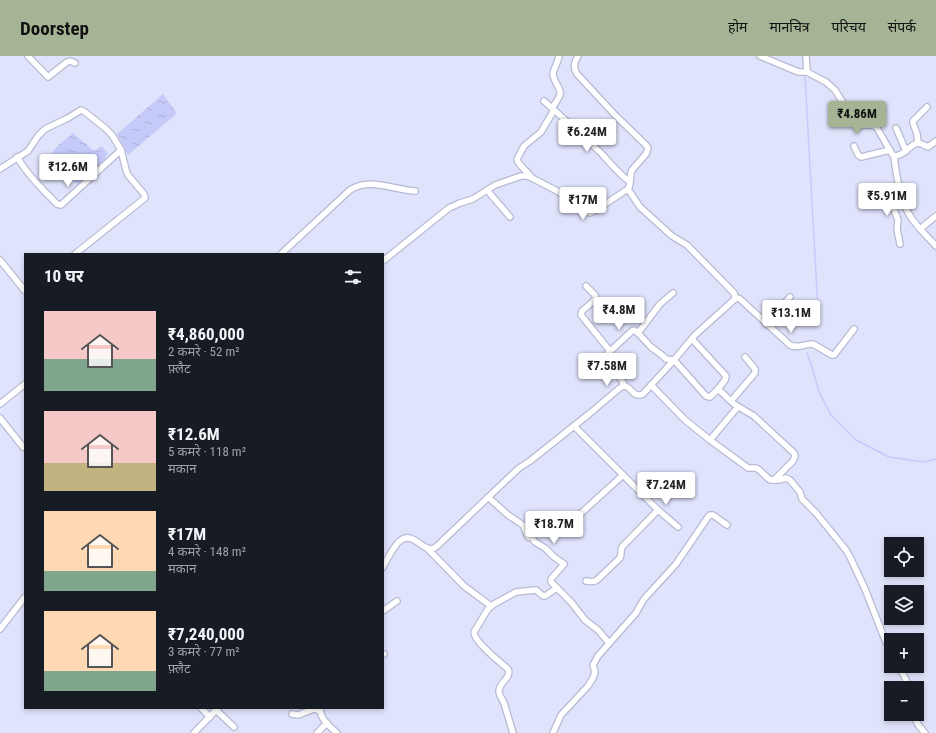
<!DOCTYPE html>
<html lang="hi">
<meta charset="utf-8">
<style>
:root{--surface:#171b24;--page:#242831;--text:#f1f3f6;--muted:#9ea1a6;--accent:#a4b495}
body{margin:0;font-family:"Roboto Condensed","Noto Sans Devanagari",sans-serif;background:var(--page);color:var(--text);height:100vh;display:flex;flex-direction:column;font-size:15px;white-space:nowrap}
*{box-sizing:border-box;margin:0}
p{font-size:13px;color:var(--muted)}
.icon{flex:none;width:22px;height:22px;fill:none;stroke:currentColor;stroke-width:2;stroke-linecap:round;stroke-linejoin:round}
.map{position:relative;flex:1;overflow:hidden}
.side{position:absolute;left:24px;top:197px;width:360px;height:456px;display:flex;flex-direction:column;background:var(--surface);border-radius:0px;box-shadow:0 2px 6px #0003}
.side>*{flex:none}
.fabs{position:absolute;left:884px;top:481px;display:grid;gap:8px}
.fabs a{display:grid;place-items:center;width:40px;height:40px;border-radius:0px;background:var(--surface);box-shadow:0 2px 6px #0003;font-size:20px}
.price{position:absolute;translate:-50% -34px;padding:0 9px;border-radius:4px;background:#fff;color:#222;font-size:13px;line-height:26px;filter:drop-shadow(0 1px 2px #0008)}
.price::after{content:'';position:absolute;left:50%;top:24px;width:12px;height:9px;margin-left:-6px;background:inherit;clip-path:polygon(0 0,100% 0,50% 100%)}
.price.current{background:var(--accent);color:#111}
ul{padding:0;list-style:none}
li{display:flex;align-items:center;gap:12px;height:100px;padding:0 20px}
li span{display:grid;place-items:center;flex:none;width:112px;height:80px;border-radius:0px;color:#555}
li>.icon{margin-inline-start:auto}
span .icon{width:48px;height:48px;fill:#fffc;stroke-width:1}
li b{font-size:17px}
h2{display:flex;justify-content:space-between;align-items:center;height:48px;padding:0 20px;font-size:17px}
header{display:flex;align-items:center;gap:24px;box-sizing:border-box;height:56px;padding:0 20px;background:var(--accent);color:#111}
header strong{font-size:19px}
nav{display:flex;gap:22px;margin-inline-start:auto;font-size:14px}
.map>svg:first-child{display:block}
</style>
<header>
<strong>Doorstep</strong>
<nav><a>होम</a><a>मानचित्र</a><a>परिचय</a><a>संपर्क</a></nav>
</header>
<div class="map">
<svg width="936" height="677" viewBox="0 0 936 677">
<defs>
<pattern id="water-ripples" width="26" height="14" patternUnits="userSpaceOnUse"><rect width="26" height="14" fill="#c6caf9"/><path d="M2 4q2-2 4 0t4 0M15 11q2-2 4 0t4 0" fill="none" stroke="#abaed6"/></pattern>
</defs>
<rect width="100%" height="100%" fill="#e0e3fc"/>
<g fill="url(#water-ripples)">
<path d="M163 38 176 56 175 59 128 99 117 78Z"/>
<path d="M73 77 94 95 102 90 108 98 98 113 79 128C66 121 41 113 54 94 58 88 67 83 73 77Z"/>
</g>
<g fill="none" stroke-linecap="round" stroke-linejoin="round">
<g stroke="#c6caf9" stroke-width="1.5">
<path d="M803 0 804 7"/>
<path d="M805 20 818 254"/>
<path d="M807 297 812 311 819 336 831 359 856 384 889 401 924 406 936 403"/>
</g>
<g stroke="#b7bad2" stroke-width="8">
<g id="minor">
<path d="M28 0 48 21 67 6 70 5 75 7"/>
<path d="M760 0 796 15 800 16H807"/>
<path d="M806 0 807 16 826 26 835 34 845 50 854 67 857 70 870 69 875 70 877 72 892 98 894 100C905 100 910 88 918 87 921 87 925 90 928 91L936 85"/>
<path d="M552 52C559 41 564 39 556 27 555 24 553 21 553 18 554 12 558 6 559 0"/>
<path d="M554 54C570 68 585 82 601 97 610 107 619 118 630 126"/>
<path d="M896 72 906 95"/>
<path d="M918 87 917 78 913 67V65L927 51"/>
<path d="M854 90 858 99 861 101 890 94"/>
<path d="M894 100C896 118 900 144 910 160 917 171 927 180 936 190"/>
<path d="M17 101C28 119 42 133 57 148L61 149 121 94"/>
<path d="M0 113 28 95 38 80 45 73 68 62 81 54 85 56 105 72 112 79 121 94 126 114 128 119 144 138 145 142 75 198"/>
<path d="M532 122C528 115 518 110 517 103L524 90 541 76 554 54 544 45"/>
<path d="M487 134 510 161"/>
<path d="M920 173 936 160"/>
<path d="M900 188 897 173 898 164 893 151 903 144"/>
<path d="M281 198 350 134C370 121 394 134 415 135"/>
<path d="M0 204 25 235"/>
<path d="M383 205 449 152 460 147 473 143 495 129 521 120H526L532 122 557 135 571 144 583 155 590 157 596 154 628 133C632 127 629 120 632 114L646 98 648 92 646 89 616 60 577 18C573 11 574 7 578 0"/>
<path d="M586 230 595 239 596 243 582 255 581 259 610 295"/>
<path d="M735 241 740 243 790 289C797 293 804 288 813 288L832 299H834L854 273"/>
<path d="M784 248 797 259"/>
<path d="M766 268 790 241"/>
<path d="M638 277 660 248 673 237"/>
<path d="M651 329 685 364 710 384 748 412H756L758 413 770 424H773L775 423 793 405 795 400 794 397 754 360 734 348 718 333 725 324 726 320 692 283"/>
<path d="M624 330C622 318 606 313 605 301L606 299 632 275 634 274 638 277 651 291 663 300 666 303 674 304 706 340 710 341 718 333"/>
<path d="M731 345 755 317V313L745 301"/>
<path d="M0 348 25 328"/>
<path d="M0 362 23 391"/>
<path d="M574 370 658 454 622 491C620 495 622 498 620 502L597 524C594 527 589 525 586 525"/>
<path d="M710 384 731 359 738 351"/>
<path d="M773 424H779L786 422 790 424 800 436 802 443 816 457 846 494 850 501 865 533 885 584 891 595"/>
<path d="M488 441 508 459 523 469 528 481 532 482 535 486 545 492 554 501 564 508 551 523V526L557 532 545 540H543L536 534 516 536 494 548 488 553 474 576C474 586 500 606 508 613 512 622 499 626 499 635 499 639 502 643 504 647 507 657 510 667 513 677"/>
<path d="M658 454 678 471"/>
<path d="M578 460 623 419"/>
<path d="M428 493 464 530 491 550"/>
<path d="M383 511C387 504 394 489 400 485 414 473 424 500 436 491L519 412 530 405 589 358 621 331C632 327 631 343 643 338L674 304 695 279 735 243V241L734 237 687 189 672 180 640 151 628 133"/>
<path d="M557 532 571 546 585 564 598 574 609 587"/>
<path d="M383 555 397 545"/>
<path d="M0 573 25 541"/>
<path d="M383 598H384"/>
<path d="M899 610 910 632"/>
<path d="M917 646 918 650 917 655"/>
<path d="M201 652 210 661"/>
<path d="M320 652C320 663 329 670 337 677"/>
<path d="M216 654 234 671"/>
<path d="M292 658 298 659 314 653 320 655"/>
<path d="M916 658C914 666 920 671 925 677"/>
<path d="M194 677 218 652"/>
<path d="M317 677 327 667"/>
<path d="M553 677 561 659 588 630 593 622 595 616 593 609 598 600 636 557 644 543 676 508 708 461 710 459H713L727 469"/>
</g>
</g>
<use href="#minor" stroke="#fff" stroke-width="5.5"/>
</g>
</svg>
<div class="fabs">
<a><svg class="icon" aria-label="locate" viewBox="0 0 24 24"><circle cx="12" cy="12" r="6"/><path d="M12 2v4M12 18v4M2 12h4M18 12h4"/></svg></a>
<a><svg class="icon" aria-label="layers" viewBox="0 0 24 24"><path d="M12 4l9 5-9 5-9-5zM3 14l9 5 9-5"/></svg></a>
<a>+</a>
<a>−</a>
</div>
<b class="price current" style="left:857px;top:79px">₹4.86M</b>
<b class="price" style="left:587px;top:97px">₹6.24M</b>
<b class="price" style="left:68px;top:132px">₹12.6M</b>
<b class="price" style="left:887px;top:161px">₹5.91M</b>
<b class="price" style="left:583px;top:165px">₹17M</b>
<b class="price" style="left:619px;top:275px">₹4.8M</b>
<b class="price" style="left:791px;top:278px">₹13.1M</b>
<b class="price" style="left:607px;top:331px">₹7.58M</b>
<b class="price" style="left:666px;top:450px">₹7.24M</b>
<b class="price" style="left:554px;top:489px">₹18.7M</b>
<section class="side">
<h2>10 घर<svg class="icon" aria-label="filters" viewBox="0 0 24 24"><path d="M4 7h16M4 17h16"/><circle cx="9" cy="7" r="2"/><circle cx="15" cy="17" r="2"/></svg></h2>
<ul>
<li><span style="background:linear-gradient(#f6c9c9 60%,#7fa58c 0)"><svg class="icon" aria-label="home" viewBox="0 0 24 24"><path d="M3 11l9-7 9 7M6 9v11h12V9"/></svg></span><div><b>₹4,860,000</b><p>2 कमरे · 52 m²</p><p>फ़्लैट</p></div></li>
<li><span style="background:linear-gradient(#f6c9c9 65%,#c2b280 0)"><svg class="icon" aria-label="home" viewBox="0 0 24 24"><path d="M3 11l9-7 9 7M6 9v11h12V9"/></svg></span><div><b>₹12.6M</b><p>5 कमरे · 118 m²</p><p>मकान</p></div></li>
<li><span style="background:linear-gradient(#ffd9b3 75%,#7fa58c 0)"><svg class="icon" aria-label="home" viewBox="0 0 24 24"><path d="M3 11l9-7 9 7M6 9v11h12V9"/></svg></span><div><b>₹17M</b><p>4 कमरे · 148 m²</p><p>मकान</p></div></li>
<li><span style="background:linear-gradient(#ffd9b3 75%,#7fa58c 0)"><svg class="icon" aria-label="home" viewBox="0 0 24 24"><path d="M3 11l9-7 9 7M6 9v11h12V9"/></svg></span><div><b>₹7,240,000</b><p>3 कमरे · 77 m²</p><p>फ़्लैट</p></div></li>
</ul>
</section>
</div>
